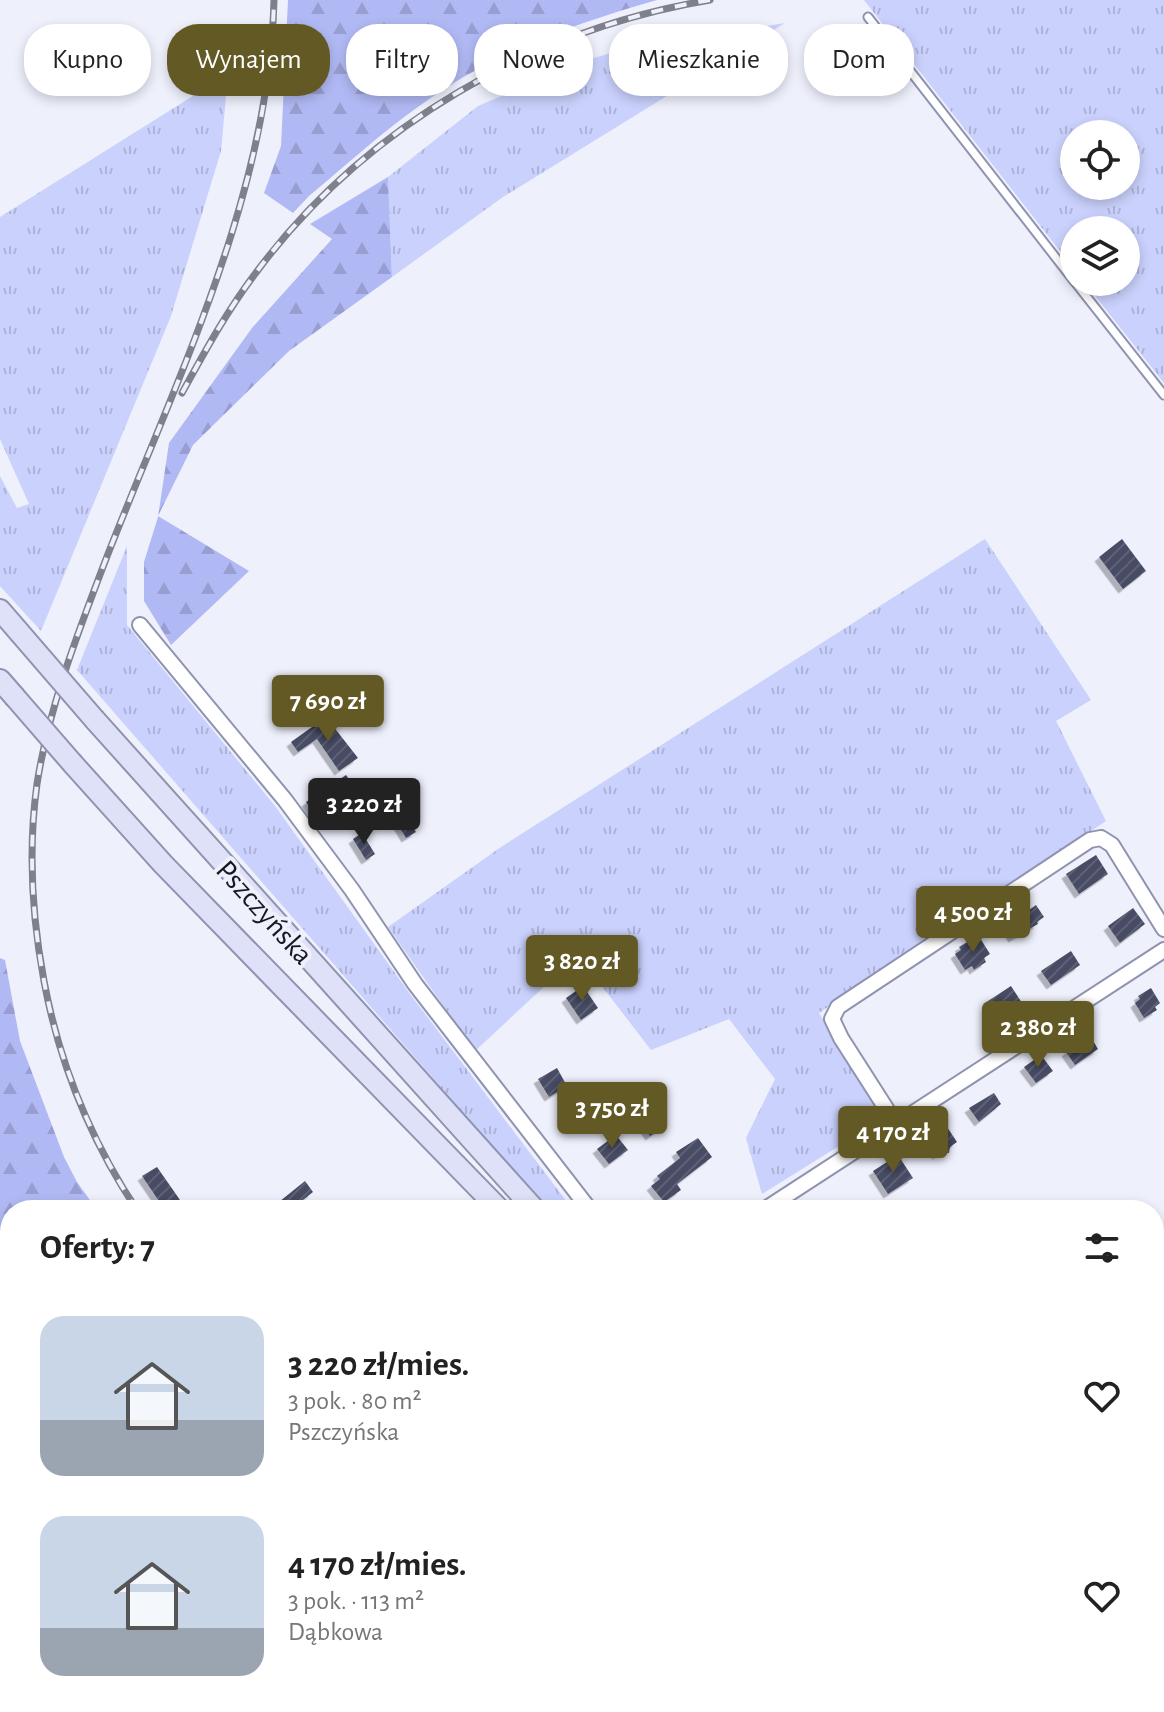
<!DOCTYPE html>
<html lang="pl">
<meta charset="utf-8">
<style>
:root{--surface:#fff;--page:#f2f2f2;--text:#222;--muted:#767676;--accent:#635925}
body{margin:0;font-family:"Alegreya Sans",sans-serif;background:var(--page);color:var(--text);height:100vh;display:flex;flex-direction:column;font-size:30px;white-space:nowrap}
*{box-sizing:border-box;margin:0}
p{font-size:26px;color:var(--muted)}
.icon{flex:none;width:44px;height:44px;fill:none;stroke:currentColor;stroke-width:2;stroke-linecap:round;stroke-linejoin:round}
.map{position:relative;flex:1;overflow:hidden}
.drawer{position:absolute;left:0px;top:1200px;width:1164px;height:512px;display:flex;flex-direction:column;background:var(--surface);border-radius:32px 32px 0 0;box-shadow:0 4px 12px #0003}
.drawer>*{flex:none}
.top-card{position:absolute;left:24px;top:24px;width:1116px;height:72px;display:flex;gap:16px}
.buttons{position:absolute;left:1060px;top:120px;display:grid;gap:16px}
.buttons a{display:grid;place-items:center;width:80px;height:80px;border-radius:50%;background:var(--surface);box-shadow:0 4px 12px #0003;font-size:40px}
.price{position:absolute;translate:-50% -68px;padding:0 18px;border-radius:8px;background:var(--accent);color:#fff;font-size:26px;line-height:52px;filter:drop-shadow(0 2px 4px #0008)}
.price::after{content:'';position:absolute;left:50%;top:48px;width:24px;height:18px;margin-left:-12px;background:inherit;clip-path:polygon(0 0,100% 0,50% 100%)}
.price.on{background:#222;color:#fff}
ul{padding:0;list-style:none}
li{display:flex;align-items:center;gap:24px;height:200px;padding:0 40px}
li span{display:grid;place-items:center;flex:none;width:224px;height:160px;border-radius:24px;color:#555}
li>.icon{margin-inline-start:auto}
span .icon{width:96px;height:96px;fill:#fffc;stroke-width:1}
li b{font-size:34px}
h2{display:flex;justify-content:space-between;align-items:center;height:96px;padding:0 40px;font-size:34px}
.tag{padding:0 28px;border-radius:32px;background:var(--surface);box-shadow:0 4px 12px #0003;font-size:28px;line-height:72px}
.tag.on{background:var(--accent);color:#fff}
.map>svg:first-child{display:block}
</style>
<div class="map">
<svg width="1164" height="1712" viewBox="0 0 1164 1712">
<defs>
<pattern id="grass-tufts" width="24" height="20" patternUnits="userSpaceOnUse" patternTransform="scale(2)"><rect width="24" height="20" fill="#cad1fc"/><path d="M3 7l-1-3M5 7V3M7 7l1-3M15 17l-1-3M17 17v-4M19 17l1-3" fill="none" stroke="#adb3d8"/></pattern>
<pattern id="forest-firs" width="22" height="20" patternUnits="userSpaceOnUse" patternTransform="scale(2)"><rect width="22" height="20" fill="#b1b9f4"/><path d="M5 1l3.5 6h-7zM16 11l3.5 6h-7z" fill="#989ed1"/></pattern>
<pattern id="building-hatch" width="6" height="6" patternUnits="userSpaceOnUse" patternTransform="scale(2)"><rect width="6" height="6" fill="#474b63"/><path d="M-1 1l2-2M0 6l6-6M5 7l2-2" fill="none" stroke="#5e6175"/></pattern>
<filter id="shadow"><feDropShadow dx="-4.5" dy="4.5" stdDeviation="0" flood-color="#0004"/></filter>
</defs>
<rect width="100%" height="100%" fill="#eef0fc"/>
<g fill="url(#grass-tufts)" fill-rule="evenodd">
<path d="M864 0H1164V383L1084 282H1126V230H1074V269ZM1126 134V186H1074V134Z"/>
<path d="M785 23 503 197 392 277 388 177 478 106 583 61 629 48Z"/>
<path d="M228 74 221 151 171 316 41 631 0 586V476L17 508 29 504 0 439V217Z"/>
<path d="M985 539 1091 700 1056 721 1106 821 819 1013 884 1118 762 1194 746 1138 775 1079 729 1019 651 1050 578 955 475 1051 388 927 501 847Z"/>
<path d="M127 546V625L275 806 410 994 573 1210H548L77 670Z"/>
</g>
<g fill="url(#forest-firs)">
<path d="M288 0H657C573 24 489 54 418 107 380 134 345 166 309 196L293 213 264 193 281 146Z"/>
<path d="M388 177 392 277 289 351 193 445 158 516 249 571 171 645 144 601V562L158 517 169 443 252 328 332 239 310 224Z"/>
<path d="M0 958 5 960 20 1041 64 1157 77 1182 97 1210H10V1277L0 1264Z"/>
<path d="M331 1702H472L480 1712H339Z"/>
</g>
<g fill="url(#building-hatch)" filter="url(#shadow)">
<path d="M1122 539 1146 571 1123 589 1099 557Z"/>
<path d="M326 717 358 758 339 771 317 739 298 752 291 742Z"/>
<path d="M346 775 359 793 318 820 306 802Z"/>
<path d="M404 812 416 832 406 838 394 818Z"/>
<path d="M362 833 375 854 366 860 353 839Z"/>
<path d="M1096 855 1108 874 1079 894 1066 874Z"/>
<path d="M1036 905 1044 917 1037 922 1038 924 1013 938 1002 921 1026 906 1029 910Z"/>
<path d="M1133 908 1145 924 1120 943 1108 926Z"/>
<path d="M980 938 990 954 984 958 986 962 974 970 972 966 965 970 955 954 961 950 959 947 972 939 973 942Z"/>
<path d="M1071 951 1080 965 1051 985 1041 971Z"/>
<path d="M583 986 598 1008 581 1020 566 998Z"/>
<path d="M1011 986 1024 1006 1000 1021 988 1001Z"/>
<path d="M1151 988 1160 1003 1155 1007 1157 1010 1144 1018 1135 1003 1140 999 1138 996Z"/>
<path d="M1090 1036 1098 1049 1075 1065 1066 1052Z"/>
<path d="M1041 1055 1053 1071 1036 1083 1024 1067Z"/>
<path d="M557 1068 567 1086 549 1097 538 1079Z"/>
<path d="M601 1091 614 1110 596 1122 583 1102Z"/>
<path d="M994 1093 1001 1104 979 1122 969 1108Z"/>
<path d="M653 1107 666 1125 650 1136 638 1118Z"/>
<path d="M945 1124 957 1142 950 1147 949 1153 942 1152 937 1155 925 1137Z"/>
<path d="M616 1135 628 1150 609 1164 597 1149Z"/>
<path d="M698 1138 712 1157 677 1184 681 1190 664 1202 651 1186 660 1179 657 1176 680 1158 676 1152Z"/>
<path d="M898 1155 913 1178 888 1194 873 1171Z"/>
<path d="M157 1167 187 1210H165L142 1176Z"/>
<path d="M305 1181 313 1192 290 1210H269Z"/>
</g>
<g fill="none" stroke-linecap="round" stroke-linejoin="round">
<g stroke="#8f93af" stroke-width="11">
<g id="service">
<path d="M868 17 1074 281"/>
<path d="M1075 282 1164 395"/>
<path d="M672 1702 679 1712"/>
<path d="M888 1704 896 1712"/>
<path d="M125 1706 129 1712"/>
<path d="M698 1712 711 1702"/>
</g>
</g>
<g stroke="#8f93af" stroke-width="18">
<g id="minor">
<path d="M140 625 285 800 352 890 415 984 590 1210"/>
<path d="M896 1124 841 1038 832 1019 838 1007 1090 840 1101 838 1112 845 1164 929"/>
<path d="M764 1210 1164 950"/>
<path d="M1154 1658 1164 1653"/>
<path d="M159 1702 166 1712"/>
<path d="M59 1712 72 1702"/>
<path d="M1032 1712 1054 1702"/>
</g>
</g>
<g stroke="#8f93af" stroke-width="24">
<g id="secondary">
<path d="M0 610 19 632"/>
<path d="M0 680 14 696"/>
<path d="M95 720 535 1210"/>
<path d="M73 764 163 864 500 1210"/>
<path d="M960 1702 970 1712"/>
<path d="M988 1702 998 1712"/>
</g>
</g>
<use href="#service" stroke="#fff" stroke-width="7"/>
<use href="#minor" stroke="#fff" stroke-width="14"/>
<use href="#secondary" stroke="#dfe1f8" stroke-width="20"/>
<g stroke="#7e808b" stroke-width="7">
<g id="rail">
<path d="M182 393C205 351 228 309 258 270 365 127 534 29 710 0"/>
<path d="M137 1210C91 1141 59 1062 44 981 32 917 28 849 37 784 49 706 78 633 106 559 176 379 269 196 274 0"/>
<path d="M498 1702 505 1712"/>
</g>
</g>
<use href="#rail" stroke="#eef0fc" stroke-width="4" stroke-dasharray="12" stroke-linecap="butt"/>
<g stroke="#8f93af" stroke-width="24" stroke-linecap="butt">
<g id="secondary-bridge">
<path d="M19 632 95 720"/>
<path d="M14 696 73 764"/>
</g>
</g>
<use href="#secondary-bridge" stroke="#dfe1f8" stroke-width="20"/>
</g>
<g text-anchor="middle" stroke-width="8" stroke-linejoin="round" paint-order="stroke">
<g font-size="30" fill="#161822" stroke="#eef0fc">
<text transform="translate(265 912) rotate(48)" y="10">Pszczyńska</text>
</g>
</g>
</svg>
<div class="buttons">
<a><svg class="icon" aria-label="locate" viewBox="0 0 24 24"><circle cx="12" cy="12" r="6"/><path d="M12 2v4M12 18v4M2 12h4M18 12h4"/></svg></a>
<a><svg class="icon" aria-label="layers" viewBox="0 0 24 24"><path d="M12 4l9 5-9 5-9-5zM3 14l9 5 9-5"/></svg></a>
</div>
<b class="price" style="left:328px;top:743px">7 690 zł</b>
<b class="price on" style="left:364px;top:846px">3 220 zł</b>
<b class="price" style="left:973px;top:954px">4 500 zł</b>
<b class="price" style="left:582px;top:1003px">3 820 zł</b>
<b class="price" style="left:1038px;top:1069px">2 380 zł</b>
<b class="price" style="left:612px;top:1150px">3 750 zł</b>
<b class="price" style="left:893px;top:1174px">4 170 zł</b>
<div class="top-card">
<a class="tag">Kupno</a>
<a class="tag on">Wynajem</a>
<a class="tag">Filtry</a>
<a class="tag">Nowe</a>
<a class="tag">Mieszkanie</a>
<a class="tag">Dom</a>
</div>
<section class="drawer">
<h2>Oferty: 7<svg class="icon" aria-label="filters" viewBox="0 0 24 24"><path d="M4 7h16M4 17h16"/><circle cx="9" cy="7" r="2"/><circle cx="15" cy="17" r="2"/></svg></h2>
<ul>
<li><span style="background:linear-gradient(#c9d6e8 65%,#9aa5b1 0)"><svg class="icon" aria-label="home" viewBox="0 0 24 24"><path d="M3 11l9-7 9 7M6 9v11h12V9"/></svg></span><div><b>3 220 zł/mies.</b><p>3 pok. · 80 m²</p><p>Pszczyńska</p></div><svg class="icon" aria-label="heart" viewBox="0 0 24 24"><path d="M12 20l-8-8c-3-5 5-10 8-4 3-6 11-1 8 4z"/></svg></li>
<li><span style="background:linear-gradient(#c9d6e8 70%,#9aa5b1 0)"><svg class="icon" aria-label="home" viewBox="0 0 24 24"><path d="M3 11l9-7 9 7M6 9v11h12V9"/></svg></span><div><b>4 170 zł/mies.</b><p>3 pok. · 113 m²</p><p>Dąbkowa</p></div><svg class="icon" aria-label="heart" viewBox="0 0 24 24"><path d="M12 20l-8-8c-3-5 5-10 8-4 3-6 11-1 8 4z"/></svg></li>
</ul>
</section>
</div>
